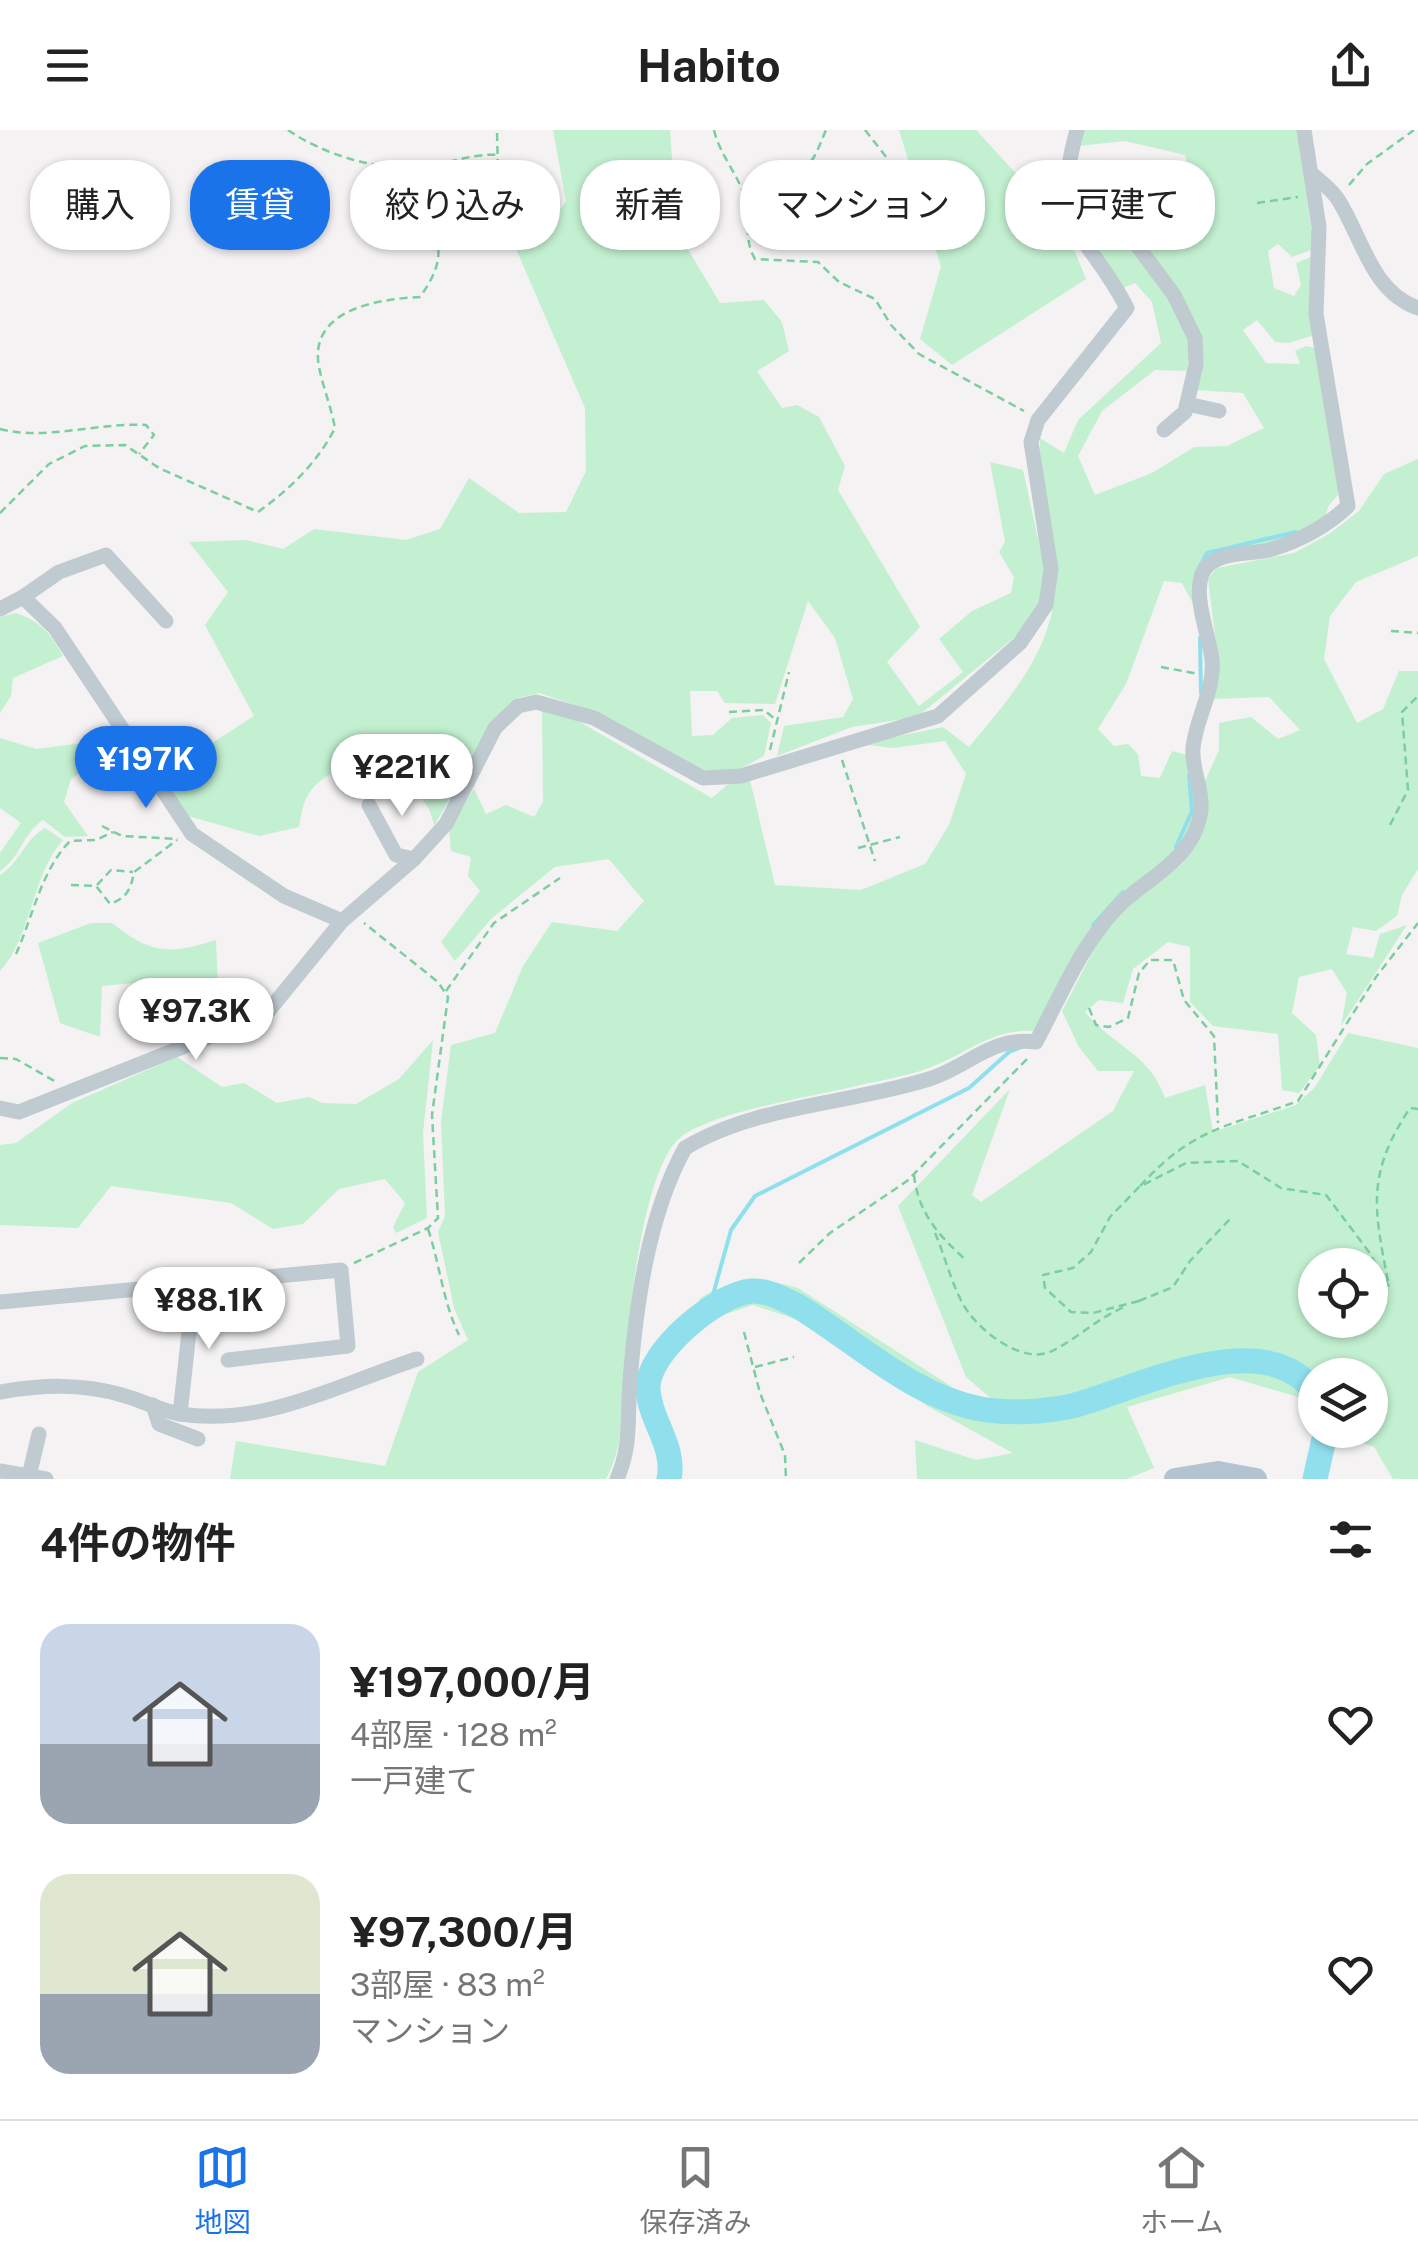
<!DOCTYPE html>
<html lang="ja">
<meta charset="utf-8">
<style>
:root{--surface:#fff;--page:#f2f2f2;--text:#222;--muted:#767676;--line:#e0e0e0;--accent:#1a73e8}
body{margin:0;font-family:"Public Sans","Noto Sans JP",sans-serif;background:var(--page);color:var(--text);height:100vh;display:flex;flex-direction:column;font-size:38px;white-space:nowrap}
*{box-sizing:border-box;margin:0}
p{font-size:32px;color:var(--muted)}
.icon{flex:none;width:55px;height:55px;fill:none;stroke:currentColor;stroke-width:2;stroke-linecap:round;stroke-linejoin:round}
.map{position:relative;height:1349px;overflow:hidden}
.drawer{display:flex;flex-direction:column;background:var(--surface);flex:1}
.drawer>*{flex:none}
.banner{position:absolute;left:30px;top:30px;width:1360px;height:90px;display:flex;gap:20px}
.tools{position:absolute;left:1298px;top:1118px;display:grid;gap:20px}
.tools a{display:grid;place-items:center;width:90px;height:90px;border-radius:50%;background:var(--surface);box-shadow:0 2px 8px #0004;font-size:50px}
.price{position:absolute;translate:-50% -85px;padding:0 22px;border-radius:35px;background:#fff;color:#222;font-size:32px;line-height:65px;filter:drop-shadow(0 2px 5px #0008)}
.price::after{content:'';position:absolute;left:50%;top:60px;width:30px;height:22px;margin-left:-15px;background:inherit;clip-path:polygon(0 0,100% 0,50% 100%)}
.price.on{background:var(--accent);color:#fff}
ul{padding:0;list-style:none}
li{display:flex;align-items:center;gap:30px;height:250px;padding:0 40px}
li span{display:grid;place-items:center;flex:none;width:280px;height:200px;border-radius:30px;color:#555}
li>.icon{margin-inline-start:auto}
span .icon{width:120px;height:120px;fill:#fffc;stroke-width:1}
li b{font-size:42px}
h2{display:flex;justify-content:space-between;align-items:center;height:120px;padding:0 40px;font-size:42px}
.tag{padding:0 35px;border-radius:40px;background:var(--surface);box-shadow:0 2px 8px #0004;font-size:35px;line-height:90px}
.tag.on{background:var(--accent);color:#fff}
header{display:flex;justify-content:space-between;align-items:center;height:130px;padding:0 40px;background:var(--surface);font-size:45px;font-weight:700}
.dock{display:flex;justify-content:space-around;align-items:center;height:140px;border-top:2px solid var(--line);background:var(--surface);font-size:28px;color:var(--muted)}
.dock a{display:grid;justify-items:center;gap:5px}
.dock .on{color:var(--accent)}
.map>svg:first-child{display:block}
</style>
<header><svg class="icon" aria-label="menu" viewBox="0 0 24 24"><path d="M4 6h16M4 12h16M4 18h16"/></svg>Habito<svg class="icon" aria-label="share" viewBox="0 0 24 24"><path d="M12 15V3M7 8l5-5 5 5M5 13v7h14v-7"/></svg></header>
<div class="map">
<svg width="1418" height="1349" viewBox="0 0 1418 1349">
<rect width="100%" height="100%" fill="#f4f2f2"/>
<g fill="#c3f0d1" fill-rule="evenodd">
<path d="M553 0H670L677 101 720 173 764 170 782 192 789 221 757 241 782 278 797 275 819 287 845 336 838 360 920 497 887 532 919 576 963 542 939 509 972 481 1011 463 1014 447 999 422 1005 412 990 332 1023 340 1044 436 1041 470 1031 494 917 587 852 597 777 626 784 596 843 587 853 569 835 508 808 471 775 574 725 573 717 561H690L692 606 713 605 732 588 763 585 771 593 764 626 738 640H702L599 583 539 563 517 568 493 593 434 696C427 642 335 614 307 667 302 675 301 688 299 697L259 706 188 686 161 646 254 586 205 495 228 462 189 412 246 410 283 419 314 399 406 410 440 399 469 348 519 383 566 382 586 341 585 278 516 119 538 111 566 71Z"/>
<path d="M899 0H976L1065 97 1086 149 952 235 920 209 941 137Z"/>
<path d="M1083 0H1297L1314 119 1292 127 1278 114 1268 121 1274 158 1294 166 1301 155 1296 133 1313 126 1315 205 1288 213 1275 212 1257 190 1243 200 1266 233 1300 234 1295 221 1306 216 1316 218 1344 358 1329 375 1323 393 1200 440 1201 489 1182 453 1164 451 1126 554 1098 599 1114 616 1128 614 1138 624 1141 646 1160 648 1172 621 1191 626 1199 676 1189 705 1175 726 1121 769 1036 901C992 897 963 927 923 940 905 946 884 950 864 954 818 966 719 980 682 1006 644 1033 629 1181 626 1230 623 1268 625 1315 606 1349H230L236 1311 385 1336 418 1242 468 1210 454 1178 438 1102 445 1086 441 992 451 915 495 903 523 836 552 792 617 801 644 771 609 729 555 737 492 788 455 831 441 812 480 761 468 746 471 727 451 721 449 698 474 659 486 684 506 675 534 687 543 672 542 578 578 591 712 668 727 655 750 650 775 755 861 760 925 734 949 695 966 644 945 611 893 618 859 614 943 597 969 617C1020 556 1064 507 1055 421 1051 382 1039 347 1040 308L1064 323 1078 290 1161 213 1152 172 1135 153 1121 159 1072 85 1067 58 1114 95 1164 159 1192 217 1186 241 1155 240 1102 281 1078 326 1095 365 1152 343 1194 317 1227 316 1264 298 1243 263 1194 260 1201 206 1144 119 1176 89 1192 99 1201 85 1185 25 1125 11 1078 16Z"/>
<path d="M1418 329V426L1356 452 1330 486 1324 529 1357 593 1383 579 1399 541H1418V739L1402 765 1397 786 1376 801 1353 797 1346 824 1373 828 1380 804 1407 795 1341 896 1347 863 1332 839 1299 847 1292 883 1316 905 1320 936 1299 963 1282 960 1278 904 1213 896 1190 872V817L1168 812 1133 839 1123 873 1099 870 1085 882C1114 917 1150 924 1165 968L1205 955 1213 1002 1296 975 1315 957 1348 903 1418 918V1349H1393L1374 1317 1325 1300H1370V1245H1315V1297L1308 1295 1301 1268 1230 1247 1127 1277 1154 1338 1127 1349H917L915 1310 976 1330 1013 1323 929 1277 804 1192 753 1175 708 1190 699 1169C731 1148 762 1147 798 1158L957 1260 994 1271 966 1247 898 1076 1010 959 972 1065 981 1072 1113 981 1134 941H1098L1079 917 1062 881 1101 806 1127 776 1182 734 1196 716 1205 651 1219 620V593L1251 587 1278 609 1300 600 1269 567 1214 569 1219 538 1208 449 1217 438 1294 423 1329 404 1359 381 1384 344ZM1315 1135H1370V1190H1315Z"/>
<path d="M15 483C40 490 51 504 63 526L13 548 11 566 0 583V487Z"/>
<path d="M0 608 36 619 99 611 104 628 71 649 64 672 88 706 65 707 43 690C22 704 21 727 0 741V723L21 693 0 678Z"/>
<path d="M45 698 63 710C31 746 32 807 0 841V745C21 732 23 711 45 698Z"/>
<path d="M91 793H112C151 824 169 825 216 810L218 856 195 863 169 850 102 856 100 907 60 893 38 813Z"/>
<path d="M433 910 423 1003 427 1088 396 1103 393 1097 405 1073 385 1049 339 1059 303 1094 273 1099 231 1073 111 1056 78 1098 0 1095V1015L16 1013 72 973 177 927 222 957 244 953 277 973 309 967 322 973 356 974 399 949Z"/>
</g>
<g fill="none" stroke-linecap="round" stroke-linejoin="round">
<g stroke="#90dfec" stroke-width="4">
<path d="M1196 444 1207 423 1296 402"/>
<path d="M1200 508 1201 563"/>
<path d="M1176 717 1192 681 1189 645"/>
<path d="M1093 795 1123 762"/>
<path d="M709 1179 731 1100 755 1066 969 958 1009 922 1024 916"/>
</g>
<g stroke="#90dfec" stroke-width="25">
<path d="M669 1349C676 1316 649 1290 648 1258 647 1222 717 1164 751 1161 768 1160 782 1169 796 1175 856 1211 911 1266 981 1279 1009 1284 1044 1282 1072 1276 1137 1259 1263 1192 1315 1262"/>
<path d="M1315 1349 1326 1300"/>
</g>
<g stroke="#7bce9f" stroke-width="2.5" stroke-dasharray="8 5" stroke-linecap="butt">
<path d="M288 0C324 25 378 41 422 37 450 34 470 23 499 25"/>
<path d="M714 0C720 27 742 48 746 74 750 95 744 110 755 129L818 132 839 152 875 169 891 195 919 224 1024 281"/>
<path d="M865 0 910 57 913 69"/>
<path d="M1349 55 1367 34 1414 0"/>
<path d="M744 68C761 48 789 53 808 35 816 27 821 11 826 0"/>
<path d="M1257 73 1298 67"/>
<path d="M439 103 498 46 497 0"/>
<path d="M0 299C45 311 99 292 146 295L154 305 139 324"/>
<path d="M0 383 49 334 85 316 125 315 159 338 258 382C289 360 318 332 335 298 331 277 323 257 319 237 308 179 379 169 420 167 448 128 442 108 416 71L361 62"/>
<path d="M1391 501 1418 503"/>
<path d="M1161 537 1199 544"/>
<path d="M729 582 764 580 776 590"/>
<path d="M770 620 789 542"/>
<path d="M842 630 875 731"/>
<path d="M1390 695 1408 660 1402 582 1418 566"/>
<path d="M102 696 122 706 178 709"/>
<path d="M858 718 900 707"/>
<path d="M71 755 96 756 110 774C127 768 131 759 134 742L177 710"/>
<path d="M97 755 111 740 133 742"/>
<path d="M16 824C33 786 41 741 70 711L96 710 113 702"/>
<path d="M446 861 494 793 560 748"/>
<path d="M1089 878 1096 895 1109 897 1128 888 1139 843 1150 830H1173L1184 870 1214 906 1218 993"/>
<path d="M0 928 16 929 56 952"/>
<path d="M914 1045C918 1083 939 1106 967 1131"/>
<path d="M1140 1056C1194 997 1227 997 1298 971L1376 847 1418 793"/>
<path d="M428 1099C440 1135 443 1172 459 1205"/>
<path d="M935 1103C946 1128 953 1161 968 1182 985 1205 1026 1236 1054 1220 1081 1206 1097 1188 1127 1176"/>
<path d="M354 1133 428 1098 438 1088 432 985 448 867 438 852 364 793"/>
<path d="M799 1133 830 1103 907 1051 1029 927"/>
<path d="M1388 1151C1374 1079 1366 1044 1410 978L1418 979"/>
<path d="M1139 1171 1093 1183 1071 1182 1045 1158 1043 1145 1073 1138 1091 1122 1110 1087 1139 1057 1186 1033 1238 1031 1281 1058 1326 1065 1369 1122 1389 1157"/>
<path d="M1139 1171 1173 1157 1190 1131 1230 1089"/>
<path d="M744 1202 760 1263 785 1325 786 1349"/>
<path d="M755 1237 794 1227"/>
</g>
<g stroke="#c0cad1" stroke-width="15">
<path d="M1311 43C1320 51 1333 60 1339 71 1363 110 1372 162 1418 178"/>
<path d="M1065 48 1085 74 1119 91 1174 165 1195 208 1196 234 1185 282 1164 300"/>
<path d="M1109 86 1136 61"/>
<path d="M1187 274 1219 281"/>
<path d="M23 467 59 442 106 425 166 491"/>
<path d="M0 479 23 467 55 498 192 704 284 766 342 791"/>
<path d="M369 675 396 725 414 729"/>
<path d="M0 978 19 982 266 884 342 791 414 729 446 694 495 598 518 576 536 572 594 588 703 648 741 646 938 586 1020 513 1046 475 1051 439 1031 312 1038 290 1127 178C1084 95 1048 105 1077 0"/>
<path d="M0 1172 341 1140 348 1216 228 1230"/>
<path d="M0 1262C41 1255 81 1253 122 1265 141 1270 161 1281 180 1284 264 1297 340 1254 417 1229"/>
<path d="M153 1275 159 1294 198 1309"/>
<path d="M180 1284 194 1156"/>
<path d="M0 1341 46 1349"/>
<path d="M29 1346 39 1304"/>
<path d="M617 1349C632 1315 627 1286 630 1251 636 1175 648 1085 685 1018 756 975 850 974 929 949 968 937 991 906 1036 912 1061 865 1085 806 1125 770 1156 743 1196 725 1201 679 1203 659 1191 638 1193 618 1196 587 1215 561 1212 529 1209 505 1190 460 1205 439 1218 421 1248 425 1269 420 1299 411 1325 398 1348 376L1316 184 1319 97 1304 0"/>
</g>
<path stroke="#b3c3d0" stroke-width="22" d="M1175 1349 1218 1342 1256 1349"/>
</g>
</svg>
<div class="tools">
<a><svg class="icon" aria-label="locate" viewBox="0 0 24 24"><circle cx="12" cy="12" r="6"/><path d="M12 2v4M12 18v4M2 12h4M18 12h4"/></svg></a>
<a><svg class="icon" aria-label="layers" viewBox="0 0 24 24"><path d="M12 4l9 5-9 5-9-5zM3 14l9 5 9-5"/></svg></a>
</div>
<b class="price on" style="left:146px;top:681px">¥197K</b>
<b class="price" style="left:402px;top:689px">¥221K</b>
<b class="price" style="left:196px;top:933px">¥97.3K</b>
<b class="price" style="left:209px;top:1222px">¥88.1K</b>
<div class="banner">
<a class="tag">購入</a>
<a class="tag on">賃貸</a>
<a class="tag">絞り込み</a>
<a class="tag">新着</a>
<a class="tag">マンション</a>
<a class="tag">一戸建て</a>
</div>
</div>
<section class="drawer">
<h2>4件の物件<svg class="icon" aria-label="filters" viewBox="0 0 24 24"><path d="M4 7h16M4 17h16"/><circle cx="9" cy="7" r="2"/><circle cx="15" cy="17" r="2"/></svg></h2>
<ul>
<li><span style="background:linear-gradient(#c9d6e8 60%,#9aa5b1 0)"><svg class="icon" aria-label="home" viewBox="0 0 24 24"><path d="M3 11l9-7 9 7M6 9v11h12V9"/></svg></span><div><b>¥197,000/月</b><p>4部屋 · 128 m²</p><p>一戸建て</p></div><svg class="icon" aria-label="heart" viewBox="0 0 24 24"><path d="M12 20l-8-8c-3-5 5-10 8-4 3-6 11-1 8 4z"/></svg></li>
<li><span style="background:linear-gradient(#dfe7d0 60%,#9aa5b1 0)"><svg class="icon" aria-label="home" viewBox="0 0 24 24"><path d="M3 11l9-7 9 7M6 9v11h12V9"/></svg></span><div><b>¥97,300/月</b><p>3部屋 · 83 m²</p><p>マンション</p></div><svg class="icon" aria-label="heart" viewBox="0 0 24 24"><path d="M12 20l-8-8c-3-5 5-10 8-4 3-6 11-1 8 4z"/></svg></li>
</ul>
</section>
<nav class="dock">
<a class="on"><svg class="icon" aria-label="map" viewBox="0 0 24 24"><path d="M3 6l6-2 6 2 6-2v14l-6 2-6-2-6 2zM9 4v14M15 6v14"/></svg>地図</a>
<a><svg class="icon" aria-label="saved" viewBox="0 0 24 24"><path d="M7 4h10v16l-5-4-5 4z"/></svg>保存済み</a>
<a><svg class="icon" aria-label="home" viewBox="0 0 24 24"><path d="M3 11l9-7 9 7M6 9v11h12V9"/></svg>ホーム</a>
</nav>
